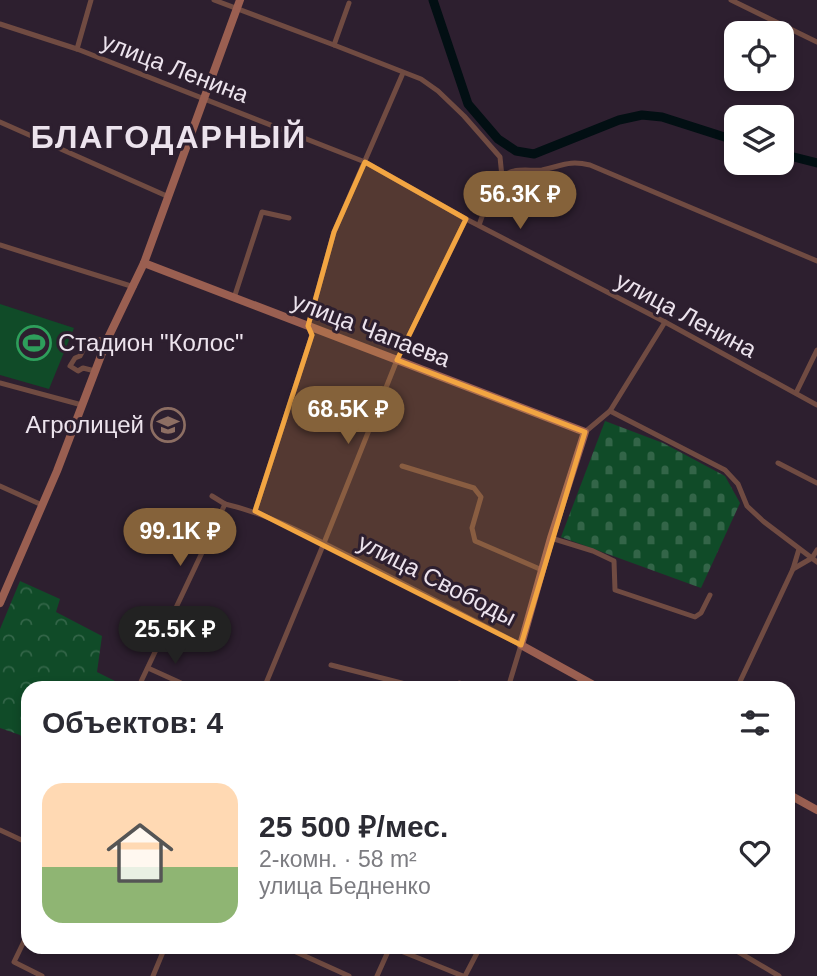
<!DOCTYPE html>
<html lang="ru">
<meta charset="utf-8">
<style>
:root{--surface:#fff;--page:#f2f2f3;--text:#2b2b33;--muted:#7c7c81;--line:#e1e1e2;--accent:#85623a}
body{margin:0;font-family:Helvetica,sans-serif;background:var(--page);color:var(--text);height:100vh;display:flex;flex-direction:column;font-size:26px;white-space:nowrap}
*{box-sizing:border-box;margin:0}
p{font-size:23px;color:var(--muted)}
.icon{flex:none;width:38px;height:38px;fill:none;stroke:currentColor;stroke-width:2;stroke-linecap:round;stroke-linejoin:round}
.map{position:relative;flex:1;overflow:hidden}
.side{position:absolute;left:21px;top:681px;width:774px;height:273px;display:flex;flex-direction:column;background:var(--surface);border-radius:21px;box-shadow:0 4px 10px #0003}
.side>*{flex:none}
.controls{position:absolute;left:724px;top:21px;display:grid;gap:14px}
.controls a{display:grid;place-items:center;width:70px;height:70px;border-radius:14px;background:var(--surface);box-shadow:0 4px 10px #0003;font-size:35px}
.price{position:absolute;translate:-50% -60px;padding:0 16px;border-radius:24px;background:var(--accent);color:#fff;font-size:23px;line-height:46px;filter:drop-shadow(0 2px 4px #0008)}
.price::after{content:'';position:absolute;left:50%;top:42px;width:21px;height:16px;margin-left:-10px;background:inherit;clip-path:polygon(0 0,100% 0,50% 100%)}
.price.active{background:#222;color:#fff}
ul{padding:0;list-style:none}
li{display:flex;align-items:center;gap:21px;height:175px;padding:0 21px}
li+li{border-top:2px solid var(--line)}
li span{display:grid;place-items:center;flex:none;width:196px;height:140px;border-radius:21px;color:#555}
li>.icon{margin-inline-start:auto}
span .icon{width:84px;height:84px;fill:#fffc;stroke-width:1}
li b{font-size:30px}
h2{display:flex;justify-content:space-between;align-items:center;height:84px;padding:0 21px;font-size:30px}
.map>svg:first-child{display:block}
</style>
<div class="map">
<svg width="817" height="976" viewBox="0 0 817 976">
<defs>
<pattern id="cemetery-stones" width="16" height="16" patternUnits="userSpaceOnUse" patternTransform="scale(1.75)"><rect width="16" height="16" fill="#104b28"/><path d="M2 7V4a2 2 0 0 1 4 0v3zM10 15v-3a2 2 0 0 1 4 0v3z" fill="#336548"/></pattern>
<pattern id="park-crowns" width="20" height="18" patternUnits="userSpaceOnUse" patternTransform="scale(1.75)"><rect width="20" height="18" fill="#104b28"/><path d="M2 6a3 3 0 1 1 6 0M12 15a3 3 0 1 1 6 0" fill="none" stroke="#336548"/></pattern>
</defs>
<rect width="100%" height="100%" fill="#2d1f2f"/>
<path fill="url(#cemetery-stones)" d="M605 421 663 443 725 476 740 503 701 588 561 537Z"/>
<path fill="url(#park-crowns)" d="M20 581 60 599 56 612 102 636 97 672 127 687 28 688V745L20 735 0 728V629Z"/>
<path fill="#104b28" d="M0 304 74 328 49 389 0 375Z"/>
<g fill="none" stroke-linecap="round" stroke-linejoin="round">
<g stroke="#020f13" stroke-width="9">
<path d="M433 0 468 104 498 139 516 151 534 154 619 120 642 115 662 117 737 141"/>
<path d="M782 154 817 163"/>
</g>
<g stroke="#704b42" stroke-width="5">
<path d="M214 0 334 45"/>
<path d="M731 0 817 42"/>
<path d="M349 3 334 45 421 79 438 91 464 116 500 157 502 177"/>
<path d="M0 24 77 49 365 162 466 219 665 322 817 405"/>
<path d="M77 49 91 0"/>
<path d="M0 122 169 197"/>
<path d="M479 225C486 207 493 175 514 171 523 169 533 171 542 170 562 166 568 160 590 165L817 261"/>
<path d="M0 245 134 287"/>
<path d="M234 298 262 212 289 218"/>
<path d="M95 371 83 368 78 371 70 366 75 358 80 356 89 339 107 340"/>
<path d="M0 383 82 405"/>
<path d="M796 393 817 350"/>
<path d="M610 411 725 470 738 484 747 506 763 521 817 562"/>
<path d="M585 432 610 411 665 322"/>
<path d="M778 463 817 483"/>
<path d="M402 466 474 488 481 497 472 528 475 541 542 570"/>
<path d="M0 486 42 505"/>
<path d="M212 496 225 504"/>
<path d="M255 511 312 335 308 326 334 232 403 73"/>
<path d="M551 538 593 551 614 561 615 590 695 617 701 613 710 595"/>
<path d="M793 569 812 558 817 550"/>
<path d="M331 665 421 688"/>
<path d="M148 668 192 688"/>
<path d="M138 688 225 504C273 515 319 541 363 563 416 590 468 617 521 645L508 688"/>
<path d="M264 688 324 543 397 360 466 219"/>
<path d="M451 688 459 683 477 688"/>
<path d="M737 688 793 569 799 549"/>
<path d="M0 830 28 843"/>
<path d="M28 933 14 962 42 976"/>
<path d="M285 947 349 976"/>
<path d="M391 947 463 976"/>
<path d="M730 947 779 976"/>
<path d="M153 976 165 947"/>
<path d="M377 976 390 947"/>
<path d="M465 976 477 953"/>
</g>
<g stroke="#9a5f51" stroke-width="8">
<path d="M144 263 585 432 551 538 521 645 599 688"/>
<path d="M0 603 57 471 107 340 144 263 240 0"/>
<path d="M788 794 817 810"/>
</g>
</g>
<path fill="#f2a542" fill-opacity="0.2" stroke="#f2a542" stroke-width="5" stroke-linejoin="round" d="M365 162 466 219 397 360 585 432 521 645 255 511 312 335 308 326 334 232Z"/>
<defs>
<g id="stadium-ring" transform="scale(1.75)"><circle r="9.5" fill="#2d1f2f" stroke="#2e9e5b" stroke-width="1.5"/><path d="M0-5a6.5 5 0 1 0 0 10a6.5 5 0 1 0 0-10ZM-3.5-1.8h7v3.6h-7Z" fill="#2e9e5b"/></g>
<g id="university-ring" transform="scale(1.75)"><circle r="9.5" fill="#2d1f2f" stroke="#8d6e63" stroke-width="1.5"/><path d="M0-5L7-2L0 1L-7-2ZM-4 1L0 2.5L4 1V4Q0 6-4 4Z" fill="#8d6e63"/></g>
</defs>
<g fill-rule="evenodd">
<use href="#stadium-ring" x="34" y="343"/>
<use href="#university-ring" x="168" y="425"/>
</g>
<g text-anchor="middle" stroke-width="6" stroke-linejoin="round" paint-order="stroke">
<g font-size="24" fill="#ece3ed" stroke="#2d1f2f">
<text transform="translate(175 68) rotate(21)" y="8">улица Ленина</text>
<text transform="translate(686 315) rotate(28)" y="8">улица Ленина</text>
<text transform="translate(371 330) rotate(21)" y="8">улица Чапаева</text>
<text transform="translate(437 580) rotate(27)" y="8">улица Свободы</text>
</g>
<g font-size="24" fill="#ece3ed" stroke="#2d1f2f" text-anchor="start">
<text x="58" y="351">Стадион "Колос"</text>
<text x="144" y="433" text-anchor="end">Агролицей</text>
</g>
<g font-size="32" font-weight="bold" letter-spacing="2" fill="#ece3ed" stroke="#2d1f2f">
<text x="169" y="148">БЛАГОДАРНЫЙ</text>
</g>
</g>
</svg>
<div class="controls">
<a><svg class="icon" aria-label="locate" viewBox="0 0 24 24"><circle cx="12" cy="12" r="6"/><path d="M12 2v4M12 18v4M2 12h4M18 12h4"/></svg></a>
<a><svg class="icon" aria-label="layers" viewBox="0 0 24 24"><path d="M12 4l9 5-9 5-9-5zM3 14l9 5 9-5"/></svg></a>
</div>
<b class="price" style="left:520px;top:231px">56.3K ₽</b>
<b class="price" style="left:348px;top:446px">68.5K ₽</b>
<b class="price" style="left:180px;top:568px">99.1K ₽</b>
<b class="price active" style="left:175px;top:666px">25.5K ₽</b>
<section class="side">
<h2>Объектов: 4<svg class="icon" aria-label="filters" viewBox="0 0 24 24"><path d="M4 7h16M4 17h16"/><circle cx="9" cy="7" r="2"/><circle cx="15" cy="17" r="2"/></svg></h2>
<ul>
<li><span style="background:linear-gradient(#ffd9b3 60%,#8fb573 0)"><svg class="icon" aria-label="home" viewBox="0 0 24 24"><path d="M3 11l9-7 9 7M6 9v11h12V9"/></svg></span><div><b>25 500 ₽/мес.</b><p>2-комн. · 58 m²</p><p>улица Бедненко</p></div><svg class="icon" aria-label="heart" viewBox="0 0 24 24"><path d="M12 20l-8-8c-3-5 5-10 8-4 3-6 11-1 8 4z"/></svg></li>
</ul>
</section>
</div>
